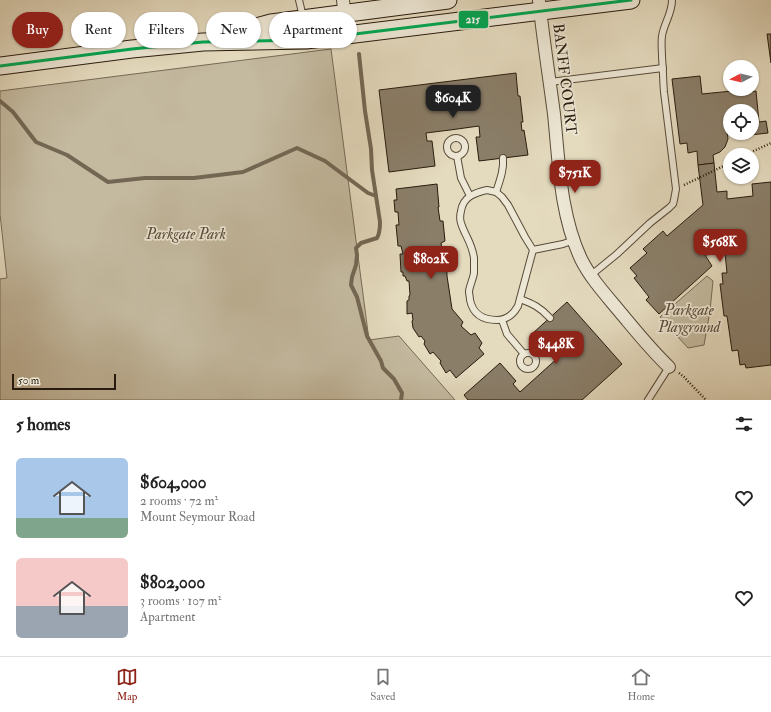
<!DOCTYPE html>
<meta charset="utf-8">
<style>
:root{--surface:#fff;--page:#f2f2f2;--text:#222;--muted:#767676;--line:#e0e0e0;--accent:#8f2418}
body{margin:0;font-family:"IM FELL Double Pica",serif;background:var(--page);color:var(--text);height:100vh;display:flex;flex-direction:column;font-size:15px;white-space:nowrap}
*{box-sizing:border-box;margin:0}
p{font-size:13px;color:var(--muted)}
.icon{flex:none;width:22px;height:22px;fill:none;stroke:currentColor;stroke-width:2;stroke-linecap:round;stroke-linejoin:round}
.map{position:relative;height:400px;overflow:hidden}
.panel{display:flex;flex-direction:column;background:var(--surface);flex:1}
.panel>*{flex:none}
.hud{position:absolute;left:12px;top:12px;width:400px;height:36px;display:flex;gap:8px}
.needle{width:26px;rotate:263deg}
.buttons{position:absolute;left:723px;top:60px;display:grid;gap:8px}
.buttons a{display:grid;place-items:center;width:36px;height:36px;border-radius:50%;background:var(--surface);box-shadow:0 1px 3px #0004;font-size:20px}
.scale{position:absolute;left:12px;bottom:10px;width:104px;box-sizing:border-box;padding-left:4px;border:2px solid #291b0d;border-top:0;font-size:11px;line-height:14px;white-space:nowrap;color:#291b0d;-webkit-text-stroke:3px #ede7d5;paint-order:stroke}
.price{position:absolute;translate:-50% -34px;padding:0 9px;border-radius:8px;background:var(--accent);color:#fff;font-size:13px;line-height:26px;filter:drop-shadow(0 1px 2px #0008)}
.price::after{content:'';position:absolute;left:50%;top:24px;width:12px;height:9px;margin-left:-6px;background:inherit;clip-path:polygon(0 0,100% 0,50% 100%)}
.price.active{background:#222;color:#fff}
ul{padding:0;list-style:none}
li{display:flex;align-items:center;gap:12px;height:100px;padding:0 16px}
li span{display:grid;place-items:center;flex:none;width:112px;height:80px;border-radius:6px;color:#555}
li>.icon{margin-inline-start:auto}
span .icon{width:48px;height:48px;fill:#fffc;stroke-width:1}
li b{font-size:17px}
h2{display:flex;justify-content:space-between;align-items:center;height:48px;padding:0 16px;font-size:17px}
.tag{padding:0 14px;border-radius:18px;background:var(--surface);box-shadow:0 1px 3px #0004;font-size:14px;line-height:36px}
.tag.active{background:var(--accent);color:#fff}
.dock{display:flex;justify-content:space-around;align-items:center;height:56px;border-top:1px solid var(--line);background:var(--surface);font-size:11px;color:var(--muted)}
.dock a{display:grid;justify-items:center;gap:2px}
.dock .active{color:var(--accent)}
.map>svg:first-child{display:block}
</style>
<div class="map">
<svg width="771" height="400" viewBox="0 0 771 400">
<rect width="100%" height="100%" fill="#e4dabe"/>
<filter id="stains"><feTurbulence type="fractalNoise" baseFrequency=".005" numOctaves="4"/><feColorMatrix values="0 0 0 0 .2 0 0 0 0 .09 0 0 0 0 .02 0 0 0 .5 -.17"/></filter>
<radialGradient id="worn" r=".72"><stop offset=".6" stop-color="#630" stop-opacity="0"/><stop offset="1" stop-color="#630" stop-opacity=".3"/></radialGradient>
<g fill="#c4baa0" stroke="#766a56">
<path d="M331 49 369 340 399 336 455 400H0V279L7 278 0 214V91Z"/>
<path d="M707 276 713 281 710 311 704 345 688 348 660 317Z"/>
</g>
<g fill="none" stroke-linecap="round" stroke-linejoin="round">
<g stroke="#736753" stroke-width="4">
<path d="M359 54 365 111 371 149 372 170 380 222C380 228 380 233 377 238L361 243 356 248 357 255 356 265 352 277 351 285 357 297 367 336 381 361 383 368 394 379 402 393 401 400"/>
<path d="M0 101 13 112 36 142 67 155 108 182 145 178H194L243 172 297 148 325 161 368 193 376 196"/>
</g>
</g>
<g fill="#8a7e69" stroke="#291b0d">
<path d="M767 34H771V63Z"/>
<path d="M516 73 518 96H520L523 122H521L522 131 524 130 528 155 479 161 476 137H480L479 126 450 130 426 133 427 141H432L435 166 389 172 379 90Z"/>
<path d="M700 76 702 94 742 90 743 93 756 91 759 122 766 121 768 133 750 135 749 133H752V111H730V131H727L728 139 725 147 720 152 713 155 714 163 698 165 697 151 688 153 687 143 680 144 672 79Z"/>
<path d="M714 163 717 192 727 191V199L753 196 752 184 771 182V365L746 368 745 364 740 365 738 350 732 351 727 316H724L720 284H723L722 273H727L725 253 705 255 712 266 659 314 646 300 649 297 634 278 637 276 630 268 647 253 643 249 663 231 667 236 703 205 698 165Z"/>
<path d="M437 184 439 207H438L440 221H443L445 241 441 243 442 249H446L447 276 452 309 463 322 461 326 471 335 475 333 482 343 479 348 484 354 456 378 450 370 446 373 440 363 441 361 433 352 430 354 424 344 425 341 421 336 419 337 413 328 412 321 413 320 412 313 407 314V301L409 300V296L410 295 409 281H407L405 276H403V272H401L400 254H403L401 246H398L396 225H399L398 212H395L394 200H397L396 189Z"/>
<path d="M567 302 622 364 582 400H468L464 395 500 363 516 381 513 384 520 392 560 356 554 349 549 353 532 334Z"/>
</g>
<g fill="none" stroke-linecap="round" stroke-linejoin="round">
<g stroke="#584b39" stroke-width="8">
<g id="lane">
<path d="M299 0 303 17"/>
<path d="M550 82 663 68"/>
<circle cx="456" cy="147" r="9"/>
<path d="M457 156 461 178 470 196"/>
<path d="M487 190 496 192 502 197 508 205 525 237 533 250 518 306C513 315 507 320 497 320 482 320 473 314 470 300 470 297 469 294 469 291 470 285 473 279 474 273 474 268 474 262 474 258 472 243 465 236 461 223 460 220 460 215 461 211 463 197 474 193 487 190Z"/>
<path d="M496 192C500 180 504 170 503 158"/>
<path d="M533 250 563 244 574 240"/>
<path d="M590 276 617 254 650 223 669 208 673 204 674 200 676 189 664 92C663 80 663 69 662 57 662 50 661 43 662 36 664 23 672 14 672 0"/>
<path d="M520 299C533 304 540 307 550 318"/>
<path d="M502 320 507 334 524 354"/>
<circle cx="528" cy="361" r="8"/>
<path d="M648 400 669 367"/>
</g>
</g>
<g stroke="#584b39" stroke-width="14">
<g id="street">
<path d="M343 0 347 35"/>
<path d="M539 0C543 38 549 76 554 114 559 162 560 214 581 259 591 279 606 295 620 312 636 331 651 350 669 367"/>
</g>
</g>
<g stroke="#291b0d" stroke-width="19">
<g id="secondary">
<path d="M227 35 271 23 448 0"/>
<path d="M0 66 132 49 203 42 306 40 631 0"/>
</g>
</g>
<g stroke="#291b0d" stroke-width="2.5" stroke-dasharray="1 2" stroke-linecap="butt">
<path d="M745 155 771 143"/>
<path d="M684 185 730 163"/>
<path d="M679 373 684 377 706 400"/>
</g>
<use href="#lane" stroke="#ede7d5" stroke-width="6"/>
<use href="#street" stroke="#ede7d5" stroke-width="12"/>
<use href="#secondary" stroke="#ede7d5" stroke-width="17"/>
<g stroke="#ede7d5" stroke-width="6">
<path id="bus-1" d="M0 66 132 49 203 42 306 40 631 0"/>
</g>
<use href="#bus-1" stroke="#00a651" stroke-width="3"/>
</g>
<g text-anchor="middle" stroke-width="3.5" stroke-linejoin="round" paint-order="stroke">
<g font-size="15" fill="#291b0d" stroke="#ede7d5">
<text transform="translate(565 79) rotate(83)" y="5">BANFF COURT</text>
</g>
<g font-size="15" font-style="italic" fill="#584b39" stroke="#ede7d5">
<text x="186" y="239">Parkgate Park</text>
<text x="689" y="315">Parkgate<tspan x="689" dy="17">Playground</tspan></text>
</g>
</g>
<rect stroke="#ede7d5" stroke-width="1.5" x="458" y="10" width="31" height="19" rx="4" fill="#00a651"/>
<g font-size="11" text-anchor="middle" font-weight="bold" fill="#fff">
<text x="473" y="23">215</text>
</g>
<rect width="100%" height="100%" filter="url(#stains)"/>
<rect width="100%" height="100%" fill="url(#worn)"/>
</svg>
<div class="buttons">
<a><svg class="needle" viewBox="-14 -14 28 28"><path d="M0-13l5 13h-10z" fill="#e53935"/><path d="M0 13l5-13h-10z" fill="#767676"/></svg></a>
<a><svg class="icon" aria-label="locate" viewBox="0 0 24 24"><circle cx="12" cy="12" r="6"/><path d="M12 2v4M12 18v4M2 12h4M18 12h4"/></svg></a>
<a><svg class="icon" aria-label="layers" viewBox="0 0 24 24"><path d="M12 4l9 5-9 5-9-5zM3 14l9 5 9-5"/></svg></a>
</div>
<div class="scale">50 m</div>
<b class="price active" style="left:453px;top:119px">$604K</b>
<b class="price" style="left:575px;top:194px">$751K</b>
<b class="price" style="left:720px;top:263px">$568K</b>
<b class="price" style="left:431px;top:280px">$802K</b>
<b class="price" style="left:556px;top:365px">$448K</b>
<div class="hud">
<a class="tag active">Buy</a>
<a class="tag">Rent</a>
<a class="tag">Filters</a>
<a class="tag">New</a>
<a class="tag">Apartment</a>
</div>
</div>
<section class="panel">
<h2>5 homes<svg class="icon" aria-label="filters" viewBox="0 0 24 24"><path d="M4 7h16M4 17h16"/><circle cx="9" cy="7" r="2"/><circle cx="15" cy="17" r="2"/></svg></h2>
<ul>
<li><span style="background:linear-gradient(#a9c7e8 75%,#7fa58c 0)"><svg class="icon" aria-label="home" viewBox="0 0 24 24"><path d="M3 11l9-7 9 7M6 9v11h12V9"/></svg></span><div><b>$604,000</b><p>2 rooms · 72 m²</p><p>Mount Seymour Road</p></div><svg class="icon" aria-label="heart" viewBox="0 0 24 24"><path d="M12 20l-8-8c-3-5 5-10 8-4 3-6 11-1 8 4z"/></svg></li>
<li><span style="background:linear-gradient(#f6c9c9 60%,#9aa5b1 0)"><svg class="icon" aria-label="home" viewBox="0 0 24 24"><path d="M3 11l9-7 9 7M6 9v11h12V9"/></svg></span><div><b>$802,000</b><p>3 rooms · 107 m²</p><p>Apartment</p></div><svg class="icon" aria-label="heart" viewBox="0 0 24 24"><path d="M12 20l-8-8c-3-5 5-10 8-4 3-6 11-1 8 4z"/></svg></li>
</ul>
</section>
<nav class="dock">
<a class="active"><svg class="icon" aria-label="map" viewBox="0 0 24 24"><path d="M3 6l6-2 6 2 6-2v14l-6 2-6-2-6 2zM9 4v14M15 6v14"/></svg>Map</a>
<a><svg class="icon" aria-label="saved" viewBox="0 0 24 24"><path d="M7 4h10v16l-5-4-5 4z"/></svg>Saved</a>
<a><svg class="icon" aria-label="home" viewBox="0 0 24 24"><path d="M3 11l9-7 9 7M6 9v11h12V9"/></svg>Home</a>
</nav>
